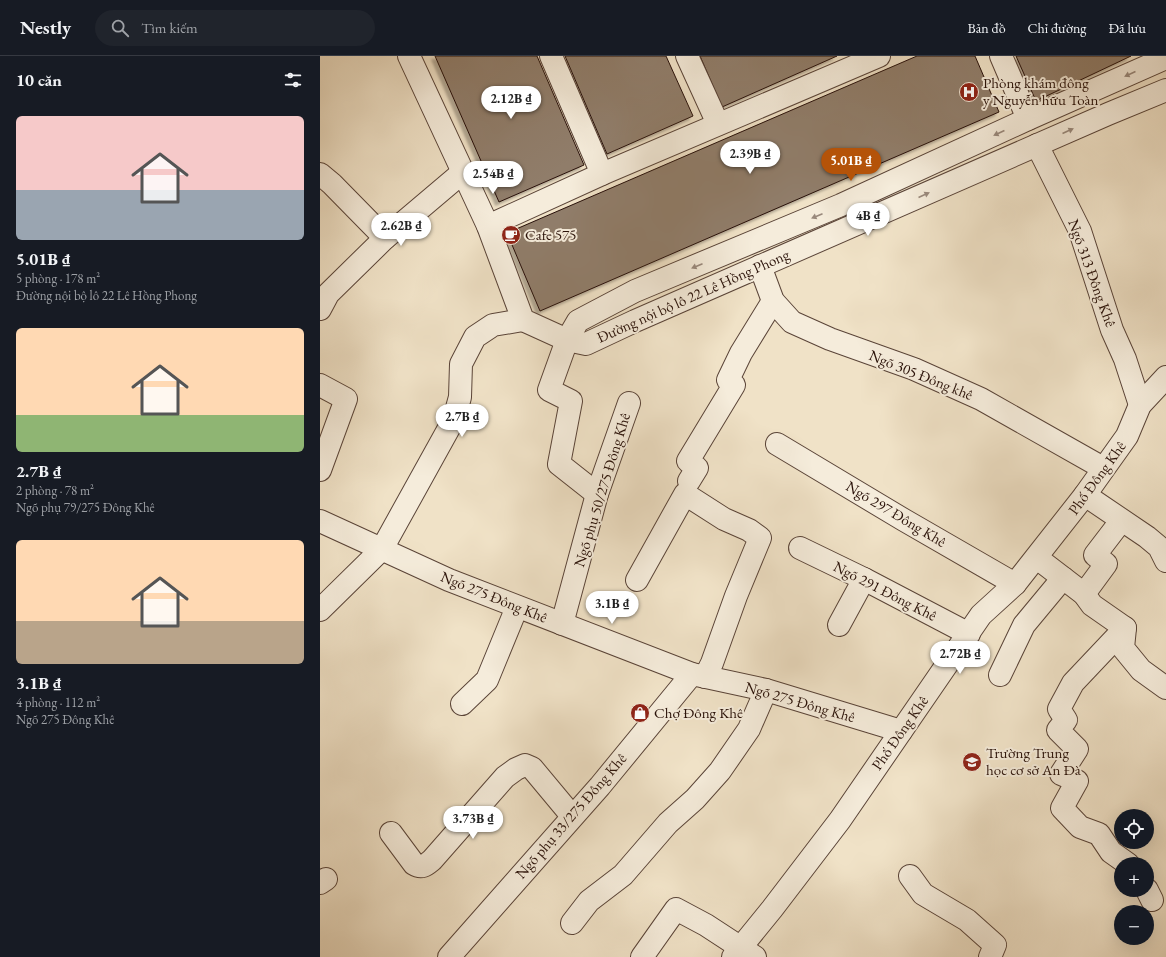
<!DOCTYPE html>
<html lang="vi">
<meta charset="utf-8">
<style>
:root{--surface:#171b24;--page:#20242c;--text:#f1f3f6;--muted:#9ea1a6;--line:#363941;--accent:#b45309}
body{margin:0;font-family:"EB Garamond",serif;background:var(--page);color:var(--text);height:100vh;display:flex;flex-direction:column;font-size:15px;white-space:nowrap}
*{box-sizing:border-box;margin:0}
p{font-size:13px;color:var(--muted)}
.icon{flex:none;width:22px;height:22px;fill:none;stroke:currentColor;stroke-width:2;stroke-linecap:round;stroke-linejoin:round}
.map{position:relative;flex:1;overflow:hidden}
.drawer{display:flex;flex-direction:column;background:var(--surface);width:320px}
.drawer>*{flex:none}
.controls{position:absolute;left:794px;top:753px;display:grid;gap:8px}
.controls a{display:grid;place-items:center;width:40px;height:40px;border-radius:50%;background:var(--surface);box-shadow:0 4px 16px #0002;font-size:20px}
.price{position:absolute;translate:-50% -34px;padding:0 9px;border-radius:14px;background:#fff;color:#222;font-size:13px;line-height:26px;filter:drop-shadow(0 1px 2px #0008)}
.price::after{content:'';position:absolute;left:50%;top:24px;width:12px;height:9px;margin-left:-6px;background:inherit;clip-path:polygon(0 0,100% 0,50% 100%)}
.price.active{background:var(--accent);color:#fff}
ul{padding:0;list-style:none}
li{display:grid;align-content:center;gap:8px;height:212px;padding:0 16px}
li span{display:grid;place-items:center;height:124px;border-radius:6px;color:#555}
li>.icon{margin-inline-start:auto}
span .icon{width:72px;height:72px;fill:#fffc;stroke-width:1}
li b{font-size:17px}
h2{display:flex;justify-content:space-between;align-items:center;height:48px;padding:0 16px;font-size:17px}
header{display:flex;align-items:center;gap:24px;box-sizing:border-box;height:56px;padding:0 20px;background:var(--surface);border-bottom:1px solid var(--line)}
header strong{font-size:19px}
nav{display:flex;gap:22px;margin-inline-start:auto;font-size:14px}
.search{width:280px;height:36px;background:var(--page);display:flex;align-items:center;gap:10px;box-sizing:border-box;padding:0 14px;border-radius:22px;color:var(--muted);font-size:15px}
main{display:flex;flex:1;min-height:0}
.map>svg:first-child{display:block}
</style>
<header>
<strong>Nestly</strong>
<div class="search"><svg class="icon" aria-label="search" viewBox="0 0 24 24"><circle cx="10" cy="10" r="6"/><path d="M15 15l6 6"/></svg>Tìm kiếm</div>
<nav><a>Bản đồ</a><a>Chỉ đường</a><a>Đã lưu</a></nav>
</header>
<main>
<section class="drawer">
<h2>10 căn<svg class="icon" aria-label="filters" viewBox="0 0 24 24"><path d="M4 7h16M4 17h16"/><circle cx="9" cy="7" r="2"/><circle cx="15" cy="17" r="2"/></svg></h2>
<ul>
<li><span style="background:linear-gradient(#f6c9c9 60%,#9aa5b1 0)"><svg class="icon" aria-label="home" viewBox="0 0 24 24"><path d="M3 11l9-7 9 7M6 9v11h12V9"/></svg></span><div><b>5.01B ₫</b><p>5 phòng · 178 m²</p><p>Đường nội bộ lô 22 Lê Hồng Phong</p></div></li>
<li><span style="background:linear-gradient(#ffd9b3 70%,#8fb573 0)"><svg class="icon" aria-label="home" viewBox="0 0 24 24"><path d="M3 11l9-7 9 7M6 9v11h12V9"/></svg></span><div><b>2.7B ₫</b><p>2 phòng · 78 m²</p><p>Ngõ phụ 79/275 Đông Khê</p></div></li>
<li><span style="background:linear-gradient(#ffd9b3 65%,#b9a48a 0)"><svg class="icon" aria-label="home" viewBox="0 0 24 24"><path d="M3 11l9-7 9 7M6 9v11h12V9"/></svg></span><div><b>3.1B ₫</b><p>4 phòng · 112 m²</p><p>Ngõ 275 Đông Khê</p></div></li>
</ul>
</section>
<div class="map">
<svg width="846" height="901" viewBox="0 0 846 901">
<defs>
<filter id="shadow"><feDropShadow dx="-3.5" dy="3.5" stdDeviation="1" flood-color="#0004"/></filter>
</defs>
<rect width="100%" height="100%" fill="#f0e2c7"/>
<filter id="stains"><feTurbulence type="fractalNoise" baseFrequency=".005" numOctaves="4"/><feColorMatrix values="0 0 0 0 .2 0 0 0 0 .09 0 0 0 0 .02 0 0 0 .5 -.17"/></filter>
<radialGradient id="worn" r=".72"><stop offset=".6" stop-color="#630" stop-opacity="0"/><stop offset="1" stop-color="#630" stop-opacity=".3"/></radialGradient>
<g fill="#907d6b" stroke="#281008" filter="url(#shadow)">
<path d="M115 0H217L264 109 179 146Z"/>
<path d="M245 0H346L373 60 287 98Z"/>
<path d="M380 0H517L402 51Z"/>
<path d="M597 0H655L679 56 220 255 187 177Z"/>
<path d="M696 0H811L716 45Z"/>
</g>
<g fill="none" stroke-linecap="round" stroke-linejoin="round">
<g stroke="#5a4438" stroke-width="24">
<g id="minor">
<path d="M89 0 168 170 203 264 247 284 266 288 315 265 788 58 846 34"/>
<path d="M231 0 282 118"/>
<path d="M367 0 398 68"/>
<path d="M681 0 708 63"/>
<path d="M717 89 760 175 792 274 805 303 820 349"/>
<path d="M0 118 12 128 65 182"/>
<path d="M168 170 282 118 559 0"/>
<path d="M440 210 453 245 472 266 510 283 594 313 661 343 783 412"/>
<path d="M0 253 8 238 65 182 143 116"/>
<path d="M0 329 26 343 0 414"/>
<path d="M457 388 584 464 695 528"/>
<path d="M369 425 377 412 368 405 414 329 408 324 421 297 453 245"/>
<path d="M277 438 239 408 251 345 229 334 247 284 258 265 315 235 521 149 708 63 846 2"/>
<path d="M765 439 827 481 839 491 846 505"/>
<path d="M0 465 129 524 372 618 446 634 581 675"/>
<path d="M480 492 544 523 649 578"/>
<path d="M717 502 764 538 772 549 805 572 803 592 821 614 846 632"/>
<path d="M317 524 365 438 404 463 429 474 440 482 416 540 392 607 385 621"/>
<path d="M764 538 786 508 775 499 801 465"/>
<path d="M0 554 62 493 134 363 140 341 141 308 155 281 173 269 203 264"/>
<path d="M242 568 277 438 309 347"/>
<path d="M519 569 544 523"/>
<path d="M805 572 753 627 739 653 746 664 738 674 757 693 741 718 757 725 742 752 760 771 779 778 791 796 808 808"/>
<path d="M680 619 704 569 743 522"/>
<path d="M142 648 167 624 197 551"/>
<path d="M71 777 94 808C102 813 106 809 112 804L185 721 196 713 205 709 212 712 252 760"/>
<path d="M590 820 603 838 647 864 675 889 670 901"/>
<path d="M0 827 6 823"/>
<path d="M827 834 832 844"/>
<path d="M252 867 269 845 303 819 348 767 375 743 400 715 429 673 446 634"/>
<path d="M129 901 280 730 372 618"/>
<path d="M322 901 356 853 386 869 435 901"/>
<path d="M413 901 452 853 520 764 661 559 695 528 765 439 807 380 820 349 846 321"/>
</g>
</g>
<use href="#minor" stroke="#f5ecdb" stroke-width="22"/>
</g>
<defs><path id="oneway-solid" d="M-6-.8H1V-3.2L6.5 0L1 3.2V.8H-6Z"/></defs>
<g fill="#99897c">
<use href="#oneway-solid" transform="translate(810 18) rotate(156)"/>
<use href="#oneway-solid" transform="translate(748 75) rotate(-24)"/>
<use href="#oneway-solid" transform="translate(679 77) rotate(155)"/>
<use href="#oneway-solid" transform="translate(604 139) rotate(-24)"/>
<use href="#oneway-solid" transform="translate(497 160) rotate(157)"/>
<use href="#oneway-solid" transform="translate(377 210) rotate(157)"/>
</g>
<defs>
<g id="hospital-disc" transform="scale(1)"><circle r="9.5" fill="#8f2418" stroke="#f5ecdb"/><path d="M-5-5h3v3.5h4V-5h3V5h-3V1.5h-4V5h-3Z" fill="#fff"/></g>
<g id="cafe-disc" transform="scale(1)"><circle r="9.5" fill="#8f2418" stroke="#f5ecdb"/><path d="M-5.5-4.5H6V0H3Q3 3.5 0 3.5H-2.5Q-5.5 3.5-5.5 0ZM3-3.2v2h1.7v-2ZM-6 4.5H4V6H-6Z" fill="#fff"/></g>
<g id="shop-disc" transform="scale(1)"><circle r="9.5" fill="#8f2418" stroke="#f5ecdb"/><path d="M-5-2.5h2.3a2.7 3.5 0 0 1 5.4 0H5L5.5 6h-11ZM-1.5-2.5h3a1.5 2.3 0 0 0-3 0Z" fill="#fff"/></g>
<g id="school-disc" transform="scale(1)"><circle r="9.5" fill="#8f2418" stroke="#f5ecdb"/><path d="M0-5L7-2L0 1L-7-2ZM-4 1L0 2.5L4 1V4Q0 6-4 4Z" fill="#fff"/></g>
</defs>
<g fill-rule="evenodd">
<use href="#hospital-disc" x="649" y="36"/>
<use href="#cafe-disc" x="191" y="179"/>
<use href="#shop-disc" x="320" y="657"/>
<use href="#school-disc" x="652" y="706"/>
</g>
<g text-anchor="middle" stroke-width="4" stroke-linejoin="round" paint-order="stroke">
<g font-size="15" fill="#281008" stroke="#f5ecdb" text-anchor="start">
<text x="663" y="32">Phòng khám đông<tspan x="663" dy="17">y Nguyễn hữu Toàn</tspan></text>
<text x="205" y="184">Cafe 575</text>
<text x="334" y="662">Chợ Đông Khê</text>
<text x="666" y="702">Trường Trung<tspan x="666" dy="17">học cơ sở An Đà</tspan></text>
</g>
<g font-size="15" fill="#281008" stroke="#f5ecdb">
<text transform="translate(772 217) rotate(70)" y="5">Ngõ 313 Đông Khê</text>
<text transform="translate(373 240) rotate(-24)" y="5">Đường nội bộ lô 22 Lê Hồng Phong</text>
<text transform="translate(601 319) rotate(22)" y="5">Ngõ 305 Đông khê</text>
<text transform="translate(777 422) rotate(-54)" y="5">Phố Đông Khê</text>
<text transform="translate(282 434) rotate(-73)" y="5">Ngõ phụ 50/275 Đông Khê</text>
<text transform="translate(576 458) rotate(31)" y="5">Ngõ 297 Đông Khê</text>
<text transform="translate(565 535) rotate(27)" y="5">Ngõ 291 Đông Khê</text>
<text transform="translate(174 541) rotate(22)" y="5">Ngõ 275 Đông Khê</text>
<text transform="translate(480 646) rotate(16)" y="5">Ngõ 275 Đông Khê</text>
<text transform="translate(580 677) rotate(-55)" y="5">Phố Đông Khê</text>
<text transform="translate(251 760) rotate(-49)" y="5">Ngõ phụ 33/275 Đông Khê</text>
</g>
</g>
<rect width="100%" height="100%" filter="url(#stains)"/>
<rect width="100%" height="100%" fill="url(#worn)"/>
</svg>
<div class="controls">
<a><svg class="icon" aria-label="locate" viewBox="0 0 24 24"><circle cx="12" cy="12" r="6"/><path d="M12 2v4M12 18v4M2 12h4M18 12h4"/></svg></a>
<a>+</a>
<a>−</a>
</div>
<b class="price" style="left:191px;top:64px">2.12B ₫</b>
<b class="price" style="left:430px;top:119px">2.39B ₫</b>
<b class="price active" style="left:531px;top:126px">5.01B ₫</b>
<b class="price" style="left:173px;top:139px">2.54B ₫</b>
<b class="price" style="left:548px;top:181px">4B ₫</b>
<b class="price" style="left:81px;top:191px">2.62B ₫</b>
<b class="price" style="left:142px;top:382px">2.7B ₫</b>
<b class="price" style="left:292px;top:569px">3.1B ₫</b>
<b class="price" style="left:640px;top:619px">2.72B ₫</b>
<b class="price" style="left:153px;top:784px">3.73B ₫</b>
</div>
</main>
